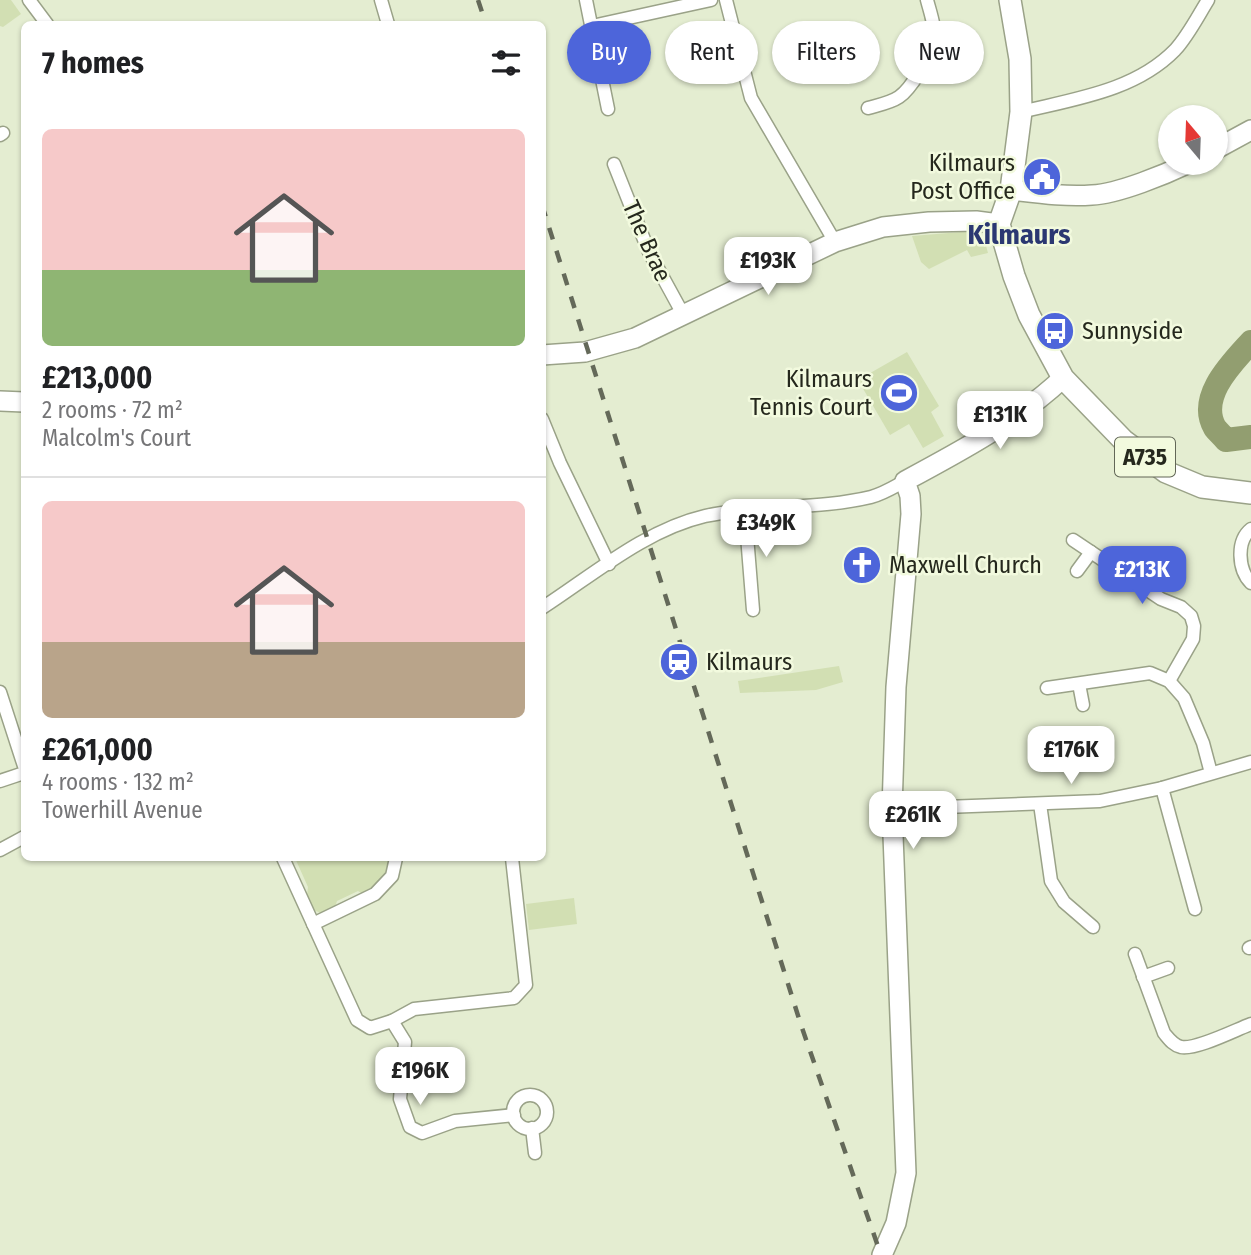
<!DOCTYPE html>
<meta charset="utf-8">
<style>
:root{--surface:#fff;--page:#f6f6f6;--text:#202124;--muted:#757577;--line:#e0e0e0;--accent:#4d65da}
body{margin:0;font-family:"Fira Sans Condensed",sans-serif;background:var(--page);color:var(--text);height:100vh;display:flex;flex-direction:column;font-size:26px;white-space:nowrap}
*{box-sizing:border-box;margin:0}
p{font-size:23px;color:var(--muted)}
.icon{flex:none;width:38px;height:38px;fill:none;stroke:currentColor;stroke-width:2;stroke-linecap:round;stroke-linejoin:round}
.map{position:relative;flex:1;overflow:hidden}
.side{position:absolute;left:21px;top:21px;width:525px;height:840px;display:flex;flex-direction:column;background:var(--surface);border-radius:10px;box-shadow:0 2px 5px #0004}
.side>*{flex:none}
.guide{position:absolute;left:567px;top:21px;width:578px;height:63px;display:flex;gap:14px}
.needle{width:46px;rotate:341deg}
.buttons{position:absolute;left:1158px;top:105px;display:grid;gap:14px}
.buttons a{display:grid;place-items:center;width:70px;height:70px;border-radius:50%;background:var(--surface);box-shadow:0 2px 5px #0004;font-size:35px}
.price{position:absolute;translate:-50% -60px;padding:0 16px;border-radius:14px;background:#fff;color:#222;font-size:23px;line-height:46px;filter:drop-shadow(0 2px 4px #0008)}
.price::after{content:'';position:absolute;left:50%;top:42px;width:21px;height:16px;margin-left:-10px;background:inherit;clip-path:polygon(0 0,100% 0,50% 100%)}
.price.current{background:var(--accent);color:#fff}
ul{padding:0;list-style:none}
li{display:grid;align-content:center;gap:14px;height:371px;padding:0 21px}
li+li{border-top:2px solid var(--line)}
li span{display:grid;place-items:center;height:217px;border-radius:10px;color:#555}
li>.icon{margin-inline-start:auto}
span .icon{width:126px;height:126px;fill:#fffc;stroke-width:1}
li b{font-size:30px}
h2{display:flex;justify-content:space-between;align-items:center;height:84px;padding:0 21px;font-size:30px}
.tag{padding:0 24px;border-radius:32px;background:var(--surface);box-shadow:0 2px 5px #0004;font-size:24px;line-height:63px}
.tag.current{background:var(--accent);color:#fff}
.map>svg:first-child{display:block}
</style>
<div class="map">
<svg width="1251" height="1255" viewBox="0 0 1251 1255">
<rect width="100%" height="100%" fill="#e4edd1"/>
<g fill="#d2dfb3">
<path d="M0 0H11L21 14 3 27 0 26Z"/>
<path d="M973 231 985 242 988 253 971 257 967 250 929 269 921 262 912 236Z"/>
<path d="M907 352 939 406 931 412 944 436 923 448 909 424 890 435 858 380Z"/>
<path d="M839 666 843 682 816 690 740 693 738 681Z"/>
<path d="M295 858H392C388 875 378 885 363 894L358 891 337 901 335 907 321 913 313 910 307 895 308 887Z"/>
<path d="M574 898 577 924 529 930 526 904Z"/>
</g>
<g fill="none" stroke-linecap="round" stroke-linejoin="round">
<path stroke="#929e70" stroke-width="24" d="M1251 342C1232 363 1197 397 1215 428 1218 432 1223 436 1226 440L1251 437"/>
<g stroke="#9aa288" stroke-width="15">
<g id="street">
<path d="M29 0 47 24"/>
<path d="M381 0 388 24"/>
<path d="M586 0 608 109"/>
<path d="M726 0 751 98 835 242"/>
<path d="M592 26 711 0"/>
<path d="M868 108C878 105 890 103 899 97 911 89 930 57 933 43 937 30 930 12 927 0"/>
<path d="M1021 112C1074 99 1135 91 1175 50 1188 36 1198 16 1208 0"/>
<path d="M0 135 3 133"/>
<path d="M614 164 649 252 684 316"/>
<path d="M542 419 560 463 609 564"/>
<path d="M745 511 753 610"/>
<path d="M1251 529C1236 541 1238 570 1251 583"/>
<path d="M1073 540 1161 599 1181 607 1191 616 1194 626 1193 639 1169 681"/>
<path d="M1077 571 1091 552"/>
<path d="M542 608C593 575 645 530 705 516 760 504 817 510 871 497 883 494 894 487 905 481"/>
<path d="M1079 684 1083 705"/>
<path d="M1047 688 1150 673 1169 681 1184 698 1203 743 1211 773"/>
<path d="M0 692 24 766"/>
<path d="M0 781 24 773"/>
<path d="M1162 788 1195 909"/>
<path d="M1040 804 1051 881 1064 902 1093 927"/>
<path d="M892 809 1100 801 1162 788 1251 762"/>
<path d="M0 850 24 837"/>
<path d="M283 858 357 1020 370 1028 392 1021 414 1009 514 998 526 985 512 858"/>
<path d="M313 924 375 894 392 876 396 858"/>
<path d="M1249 948 1251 947"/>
<path d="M1135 954 1164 1033C1169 1039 1173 1045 1181 1047 1196 1050 1235 1030 1251 1024"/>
<path d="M1143 977 1168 968"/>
<path d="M392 1021 405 1042 400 1099 410 1127 422 1133 455 1121 514 1115"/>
<circle cx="530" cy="1112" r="17"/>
<path d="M532 1128 535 1153"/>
</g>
</g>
<g stroke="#9aa288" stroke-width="22">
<g id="secondary">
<path d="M1216 149 1251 130"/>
<path d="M1011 190C1037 193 1065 197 1092 195 1118 194 1166 174 1189 163"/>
<path d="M542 355 585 352 635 338 835 242 883 227 929 222 976 221 999 224"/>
<path d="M0 401 24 402"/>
<path d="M882 1255 896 1223 906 1173 892 809 896 687 911 514 910 496 905 481C961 451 1017 421 1063 378"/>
</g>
</g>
<g stroke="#9aa288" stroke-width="24">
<path id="primary" d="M1010 0 1020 59 1021 112 1011 190 999 224 1014 276 1029 315 1063 378 1124 441 1166 472 1202 487 1251 493"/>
</g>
<use href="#street" stroke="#fff" stroke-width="12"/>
<use href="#secondary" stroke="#fff" stroke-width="19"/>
<use href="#primary" stroke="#fff" stroke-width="21"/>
<g stroke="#646959" stroke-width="4.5" stroke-dasharray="12 12" stroke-linecap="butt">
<path d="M478 0 486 24"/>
<path d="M542 205 801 1025 881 1255"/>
</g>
</g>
<defs>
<g id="civic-disc" transform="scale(2.0125)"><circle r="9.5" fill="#4d65da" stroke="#f2fade"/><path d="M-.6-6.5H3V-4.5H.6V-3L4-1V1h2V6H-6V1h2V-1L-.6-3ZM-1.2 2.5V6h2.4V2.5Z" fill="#fff"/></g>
<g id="bus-disc" transform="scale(2.0125)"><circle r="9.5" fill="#4d65da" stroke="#f2fade"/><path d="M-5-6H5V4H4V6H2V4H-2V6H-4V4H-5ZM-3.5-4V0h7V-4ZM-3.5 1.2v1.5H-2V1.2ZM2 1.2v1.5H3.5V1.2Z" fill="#fff"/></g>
<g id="stadium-disc" transform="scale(2.0125)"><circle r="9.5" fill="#4d65da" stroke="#f2fade"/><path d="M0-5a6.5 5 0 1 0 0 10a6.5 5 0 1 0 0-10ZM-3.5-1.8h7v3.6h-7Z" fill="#fff"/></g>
<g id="church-disc" transform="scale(2.0125)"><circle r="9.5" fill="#4d65da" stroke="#f2fade"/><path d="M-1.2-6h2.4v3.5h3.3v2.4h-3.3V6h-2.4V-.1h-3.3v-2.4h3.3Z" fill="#fff"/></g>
<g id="station-disc" transform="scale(2.0125)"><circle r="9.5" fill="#4d65da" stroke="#f2fade"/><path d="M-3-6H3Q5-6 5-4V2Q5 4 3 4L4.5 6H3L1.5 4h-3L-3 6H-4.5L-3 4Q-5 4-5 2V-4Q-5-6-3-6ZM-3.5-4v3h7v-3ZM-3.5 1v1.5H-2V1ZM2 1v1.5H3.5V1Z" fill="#fff"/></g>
</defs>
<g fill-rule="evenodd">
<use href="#civic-disc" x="1042" y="177"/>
<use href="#bus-disc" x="1055" y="331"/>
<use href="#stadium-disc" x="899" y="393"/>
<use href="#church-disc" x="862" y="565"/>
<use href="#station-disc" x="679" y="662"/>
</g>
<g text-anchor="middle" stroke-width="5" stroke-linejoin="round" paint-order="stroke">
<rect fill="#f2fade" stroke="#626757" stroke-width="2" x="1115" y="437.5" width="60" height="39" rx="5"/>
<g font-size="23" font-weight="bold" fill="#25281d">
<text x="1145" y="465">A735</text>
</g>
<g font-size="24" fill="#25281d" stroke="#f2fade" text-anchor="start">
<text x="1015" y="171" text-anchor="end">Kilmaurs<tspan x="1015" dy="28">Post Office</tspan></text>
<text x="1082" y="339">Sunnyside</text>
<text x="872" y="387" text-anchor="end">Kilmaurs<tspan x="872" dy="28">Tennis Court</tspan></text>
<text x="889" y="573">Maxwell Church</text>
<text x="706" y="670">Kilmaurs</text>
</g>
<g font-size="24" fill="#25281d" stroke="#f2fade">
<text transform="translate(647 241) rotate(66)" y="8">The Brae</text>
</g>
<g font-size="28" font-weight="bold" fill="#2b3872" stroke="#f2fade">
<text x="1019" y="244">Kilmaurs</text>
</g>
</g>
</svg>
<div class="buttons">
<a><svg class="needle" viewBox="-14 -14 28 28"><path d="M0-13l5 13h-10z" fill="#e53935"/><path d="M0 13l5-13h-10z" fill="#757577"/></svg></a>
</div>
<b class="price" style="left:768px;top:297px">£193K</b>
<b class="price" style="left:1000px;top:451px">£131K</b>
<b class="price" style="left:766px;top:559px">£349K</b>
<b class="price current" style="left:1142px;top:606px">£213K</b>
<b class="price" style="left:1071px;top:786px">£176K</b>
<b class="price" style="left:913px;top:851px">£261K</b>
<b class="price" style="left:420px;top:1107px">£196K</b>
<div class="guide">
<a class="tag current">Buy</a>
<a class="tag">Rent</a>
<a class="tag">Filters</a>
<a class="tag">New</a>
</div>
<section class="side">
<h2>7 homes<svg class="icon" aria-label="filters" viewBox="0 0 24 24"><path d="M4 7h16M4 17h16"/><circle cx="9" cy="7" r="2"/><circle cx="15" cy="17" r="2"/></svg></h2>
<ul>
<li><span style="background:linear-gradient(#f6c9c9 65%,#8fb573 0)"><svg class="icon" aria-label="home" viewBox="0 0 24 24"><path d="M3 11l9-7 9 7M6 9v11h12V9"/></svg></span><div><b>£213,000</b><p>2 rooms · 72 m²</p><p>Malcolm's Court</p></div></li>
<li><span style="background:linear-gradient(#f6c9c9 65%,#b9a48a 0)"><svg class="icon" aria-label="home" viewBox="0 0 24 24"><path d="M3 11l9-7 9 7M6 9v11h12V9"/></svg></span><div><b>£261,000</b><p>4 rooms · 132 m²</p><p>Towerhill Avenue</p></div></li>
</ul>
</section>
</div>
